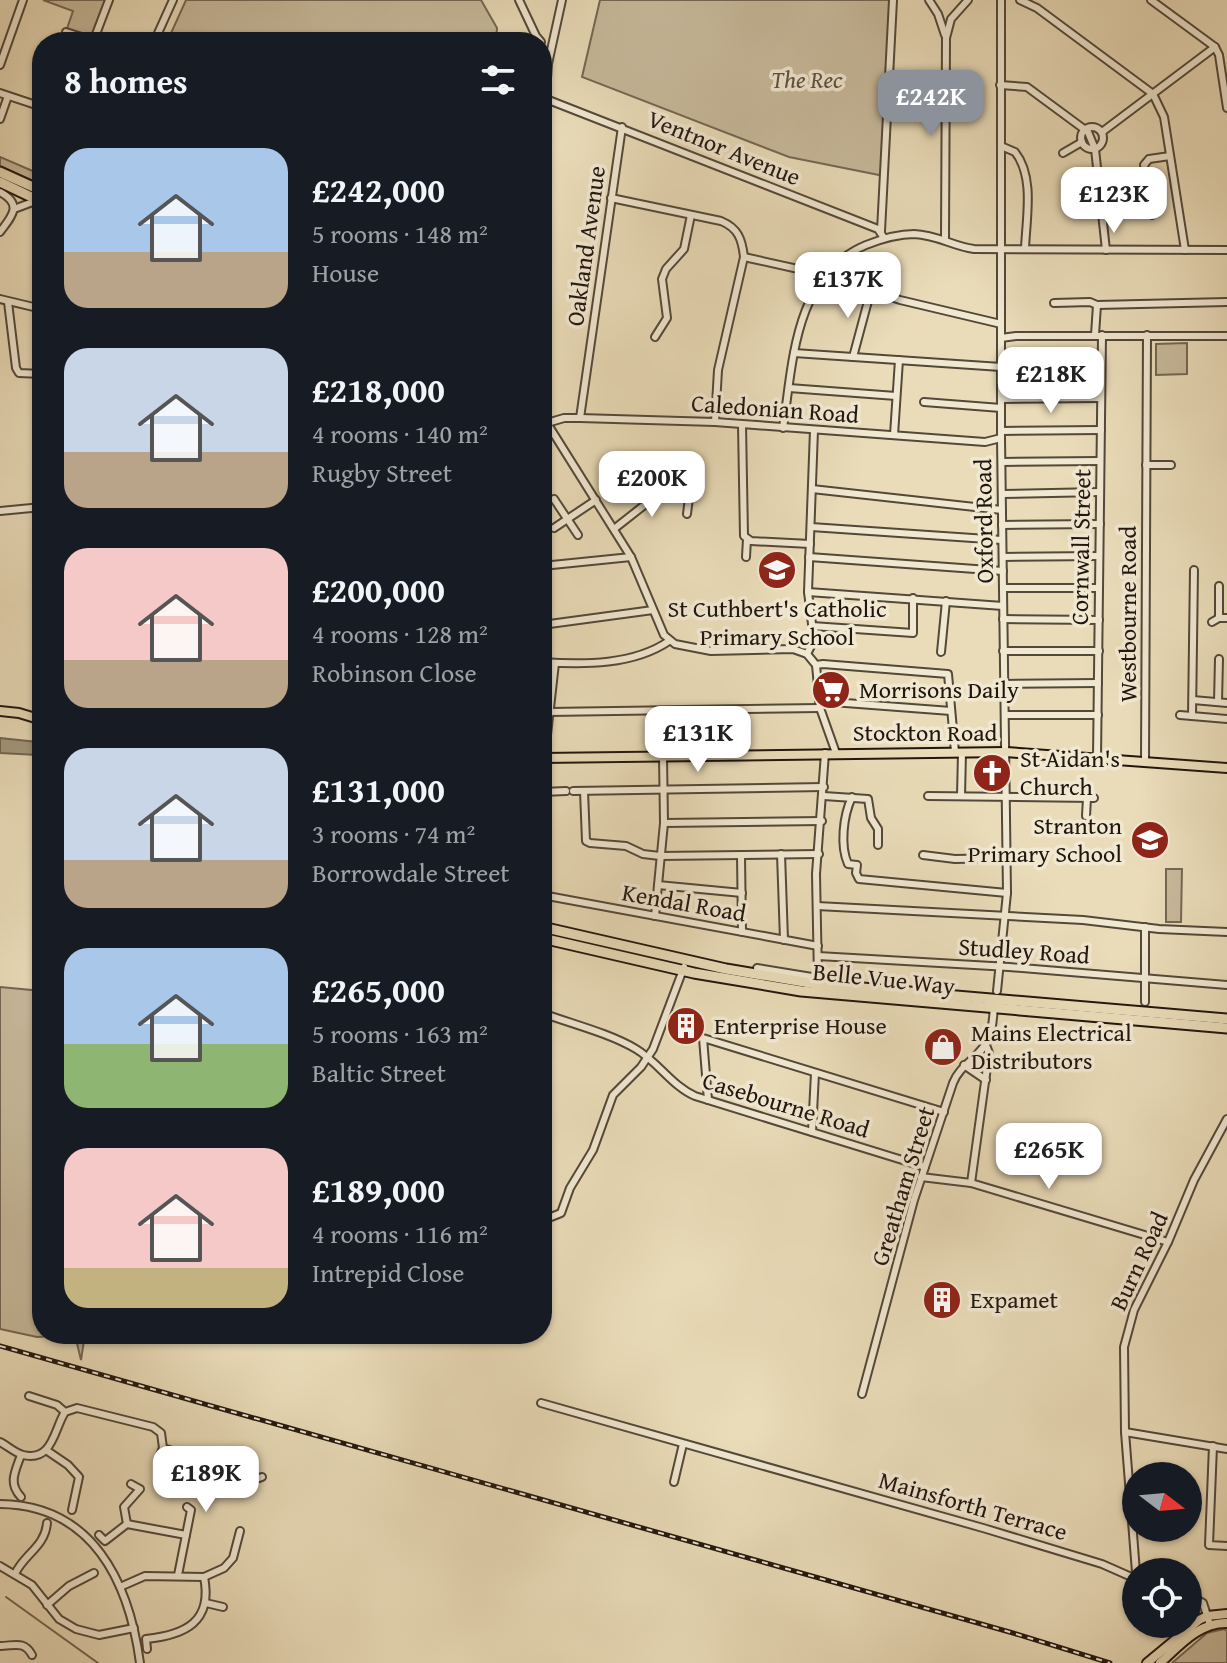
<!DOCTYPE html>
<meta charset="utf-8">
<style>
:root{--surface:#171b24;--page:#242831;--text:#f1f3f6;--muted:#9ea1a6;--accent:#8c9099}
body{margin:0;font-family:"Gentium Book Plus",serif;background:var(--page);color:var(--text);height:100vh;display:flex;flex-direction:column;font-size:30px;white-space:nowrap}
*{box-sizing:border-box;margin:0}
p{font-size:26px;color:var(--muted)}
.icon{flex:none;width:44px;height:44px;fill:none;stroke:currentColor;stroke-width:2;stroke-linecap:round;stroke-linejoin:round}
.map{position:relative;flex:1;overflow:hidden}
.sheet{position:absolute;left:32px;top:32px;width:520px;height:1312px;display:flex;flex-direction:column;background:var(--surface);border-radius:32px;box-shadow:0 2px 6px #0004}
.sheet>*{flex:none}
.needle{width:52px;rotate:106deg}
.tools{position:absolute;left:1122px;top:1462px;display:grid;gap:16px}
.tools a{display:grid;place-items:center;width:80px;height:80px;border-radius:50%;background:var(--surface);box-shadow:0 2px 6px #0004;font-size:40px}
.price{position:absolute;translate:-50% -68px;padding:0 18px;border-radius:16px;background:#fff;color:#222;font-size:26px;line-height:52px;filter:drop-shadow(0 2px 4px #0008)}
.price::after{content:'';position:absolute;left:50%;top:48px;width:24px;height:18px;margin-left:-12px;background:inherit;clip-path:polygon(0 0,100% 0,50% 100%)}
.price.active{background:var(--accent);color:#fff}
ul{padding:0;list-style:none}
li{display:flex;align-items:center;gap:24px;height:200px;padding:0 32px}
li span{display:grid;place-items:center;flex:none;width:224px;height:160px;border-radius:24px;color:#555}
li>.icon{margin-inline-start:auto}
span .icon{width:96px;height:96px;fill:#fffc;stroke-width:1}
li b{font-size:34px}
h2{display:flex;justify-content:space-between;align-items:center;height:96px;padding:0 32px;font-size:34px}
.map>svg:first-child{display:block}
</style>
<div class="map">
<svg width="1227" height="1663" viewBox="0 0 1227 1663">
<rect width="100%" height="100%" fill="#eadcb9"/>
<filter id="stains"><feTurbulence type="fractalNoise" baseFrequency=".0025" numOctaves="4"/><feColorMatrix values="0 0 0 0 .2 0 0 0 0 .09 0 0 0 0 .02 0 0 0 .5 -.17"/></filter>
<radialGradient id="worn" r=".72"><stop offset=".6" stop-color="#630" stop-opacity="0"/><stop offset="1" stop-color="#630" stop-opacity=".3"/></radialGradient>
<g fill="#c8ba9c" stroke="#746855" stroke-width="2">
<path d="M43 0H108L93 42 63 40 73 11Z"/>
<path d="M186 0H481L497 28 496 42H167Z"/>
<path d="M600 0H890L884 176 789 157 582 77Z"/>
<path d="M0 157 42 175V186L0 166Z"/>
<path d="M1187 343V374L1156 375V344Z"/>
<path d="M1166 869H1182L1181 922H1166Z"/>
<path d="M0 987 42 991V1334H85L81 1360 75 1335 37 1337 0 1329Z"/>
<path d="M1224 1629 1227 1631V1663H1172L1207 1633Z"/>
</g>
<path fill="#a6997f" stroke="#716552" stroke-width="2" d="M0 738 37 742V755L0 753Z"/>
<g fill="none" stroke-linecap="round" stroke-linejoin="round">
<path stroke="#716552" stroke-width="2" d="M6 1597 98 1663"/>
<g stroke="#534839" stroke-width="10">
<g id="minor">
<path d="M519 0 536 36 541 42"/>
<path d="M929 0 938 14 945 35"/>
<path d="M1020 0 1037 8 1153 94 1164 117 1185 250"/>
<path d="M1151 0 1215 47 1219 55 1227 108"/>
<path d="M66 32 94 41"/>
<path d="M93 42 109 0"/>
<path d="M154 42 173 0"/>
<path d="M0 65 23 0"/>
<path d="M1000 85 1027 87 1088 132 1095 149 1106 250"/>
<path d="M0 93 42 107"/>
<path d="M546 99 878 229 884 238"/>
<path d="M0 119 8 96"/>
<circle cx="1092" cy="138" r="11"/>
<path d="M1102 132 1215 47"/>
<path d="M1001 146 1015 152C1035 177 1026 219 1025 249"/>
<path d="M542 153 548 64 562 0"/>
<path d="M1063 153 1082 142"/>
<path d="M0 192C24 205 11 217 0 232"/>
<path d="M611 198 721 221C738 228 742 239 744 257L718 370 715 422"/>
<path d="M14 209 38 200"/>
<path d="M1152 215 1144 165 1149 159 1170 156"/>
<path d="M881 231 893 0"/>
<path d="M945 239 946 38 951 19 968 0"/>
<path d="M744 257 825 275 900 300 1001 324"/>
<path d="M0 299 42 309"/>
<path d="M8 302 16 368 19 373 42 374"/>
<path d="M1054 303 1090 302 1097 305 1227 302"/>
<path d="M1095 335 1097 305"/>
<path d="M655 337 667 318 662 279 666 269 684 249 691 215"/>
<path d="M1001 338 1016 336H1227"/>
<path d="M794 353 1001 367 1101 366"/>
<path d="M853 357 871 290"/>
<path d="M789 388 896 396"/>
<path d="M1001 399 1101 398"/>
<path d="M924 402 1001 408"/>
<path d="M542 407 547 423 564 418H580L715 422 985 442 1001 438"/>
<path d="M580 418 622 127"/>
<path d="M542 422 547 423 631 557 664 635 675 644 711 651 793 649 807 654 816 665 820 708 836 753"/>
<path d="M742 425 744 536 751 541 810 544"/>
<path d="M783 428C793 362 794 275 866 245 881 239 897 234 914 234 938 235 952 246 974 249L1227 250"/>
<path d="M1001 431 1101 430"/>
<path d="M894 435 899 360"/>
<path d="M1002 462 1100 461"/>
<path d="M1146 465H1171"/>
<path d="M812 489 1002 510"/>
<path d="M1002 494 1100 492"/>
<path d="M554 499 578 535"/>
<path d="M0 511 42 507"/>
<path d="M1002 525 1100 524"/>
<path d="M811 527 1002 540"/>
<path d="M554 528 596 500"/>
<path d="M614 529 666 488 690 489 687 514"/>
<path d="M746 557 747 539"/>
<path d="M809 557 1003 571"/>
<path d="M1003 557 1099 556"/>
<path d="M542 563 552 565 631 557"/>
<path d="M1003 588H1099"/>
<path d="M808 592 1003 606"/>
<path d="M1219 618V586"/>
<path d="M1003 619 1099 620"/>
<path d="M1212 622 1219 618H1227"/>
<path d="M542 625 653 610"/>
<path d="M812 626 913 633V598"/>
<path d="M542 634 543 644"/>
<path d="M1003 651H1099"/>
<path d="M941 652 946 601"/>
<path d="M807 654 814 640 808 592 814 430"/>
<path d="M542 662C584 665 634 665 669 641"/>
<path d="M816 665 823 664 948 674 955 752"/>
<path d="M1004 684 1098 683"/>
<path d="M1193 700 1227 703"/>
<path d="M819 701 951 711"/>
<path d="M1218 702 1219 659"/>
<path d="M549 712 820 708"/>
<path d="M1005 715H1098"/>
<path d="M1180 715 1227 719"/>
<path d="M1192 716 1194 570"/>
<path d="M1097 759 1102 335"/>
<path d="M1145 762 1147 335"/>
<path d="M542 780 555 663"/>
<path d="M573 791 824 787"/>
<path d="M584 791 586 841 590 843 626 846 643 854 660 856 819 854"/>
<path d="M542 792 566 791"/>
<path d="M824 796 868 799 871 818 878 829V845"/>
<path d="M928 796 1094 798"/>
<path d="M961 796 962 752"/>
<path d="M852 797C843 816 840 846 848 864L857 865 856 873 859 879 1007 893"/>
<path d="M1086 816 1087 798"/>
<path d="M664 823 822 821"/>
<path d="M781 854 784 940"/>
<path d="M741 855 742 932"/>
<path d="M923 855 955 859 1006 858"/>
<path d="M658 885 742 893"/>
<path d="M542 895 818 946"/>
<path d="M817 906 1083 920 1159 929 1227 932"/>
<path d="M655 916 664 823 663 757"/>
<path d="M818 956 1009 967 1227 985"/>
<path d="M757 968 818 978 816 874 825 753"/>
<path d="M997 991 1007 893 1001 438V0"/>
<path d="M1145 1002V927"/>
<path d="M542 1013C572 1024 609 1033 636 1049 658 1062 672 1086 695 1096L925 1167"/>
<path d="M964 1065 986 1080"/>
<path d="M708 1100 703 1038 944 1112"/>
<path d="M812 1132 815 1073"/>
<path d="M921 1177 971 1183 1168 1242"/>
<path d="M971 1183 989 1053 986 1045"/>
<path d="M542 1214 551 1217 561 1213 570 1188 593 1150 613 1095 641 1067 653 1049 684 967"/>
<path d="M862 1394 914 1200 953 1083C960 1064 981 1057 989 1038 993 1028 993 1017 994 1006"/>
<path d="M29 1396 57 1405 65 1412"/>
<path d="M541 1403 983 1528 1102 1564 1136 1579"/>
<path d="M1125 1432 1227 1449"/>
<path d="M0 1442C8 1446 15 1453 23 1455 53 1462 54 1429 65 1412L77 1408 153 1427 161 1433 163 1448 256 1479 262 1477"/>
<path d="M1213 1446 1209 1545 1227 1546"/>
<path d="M46 1450 68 1465 79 1477 72 1510"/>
<path d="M21 1455C15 1472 8 1483 21 1497"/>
<path d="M158 1460 163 1448"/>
<path d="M674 1482 683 1444"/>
<path d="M0 1504C93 1505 129 1582 140 1663"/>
<path d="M127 1524 124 1507 140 1489 131 1484"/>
<path d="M99 1535 105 1541 127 1524 186 1535 178 1575"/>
<path d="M186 1535 191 1510 187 1507"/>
<path d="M0 1566 32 1585 59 1619 76 1629 99 1635 134 1628"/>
<path d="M1136 1572 1125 1432 1124 1347 1134 1310 1168 1242 1194 1180 1227 1119"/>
<path d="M15 1574C24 1554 45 1547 47 1523"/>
<path d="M120 1587 145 1576 204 1577 224 1568 233 1558 240 1531"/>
<path d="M1188 1595 1203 1603 1210 1625"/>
<path d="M206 1603 223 1607"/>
<path d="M47 1605 69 1586 94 1573"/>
<path d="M0 1646C14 1646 24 1640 32 1655"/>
<path d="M147 1649 146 1639C185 1635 213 1622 204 1577"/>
</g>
</g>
<g stroke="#21160e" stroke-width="12">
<g id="major">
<path d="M0 711 19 713 42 720"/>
<path d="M542 758 1006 752 1227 768"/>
<path d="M1187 1627 1194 1612 1188 1596"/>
<path d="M1147 1663 1199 1620 1207 1616 1227 1614"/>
<path d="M1160 1663C1179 1646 1199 1622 1227 1623"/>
</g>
</g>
<g stroke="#21160e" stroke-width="13">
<g id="highway">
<path d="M0 172 42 191"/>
<path d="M0 182 42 202"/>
<path d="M542 927 726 969 816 984 1227 1019"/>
<path d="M542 938 694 973 801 991 1227 1028"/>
</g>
</g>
<use href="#minor" stroke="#f1e8d2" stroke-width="6"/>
<use href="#major" stroke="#eadcb9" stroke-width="8"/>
<use href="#highway" stroke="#eadcb9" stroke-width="9"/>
<g stroke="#21160e" stroke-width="5">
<path id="rail" d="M0 1346 1013 1633 1110 1663"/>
</g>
<use href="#rail" stroke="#f1e8d2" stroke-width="2" stroke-dasharray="6" stroke-linecap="butt"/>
</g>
<defs>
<g id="school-disc" transform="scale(2)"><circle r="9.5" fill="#8f2418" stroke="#f1e8d2"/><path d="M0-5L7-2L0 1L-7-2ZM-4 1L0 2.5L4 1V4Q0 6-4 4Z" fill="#fff"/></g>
<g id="supermarket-disc" transform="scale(2)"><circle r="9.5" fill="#8f2418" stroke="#f1e8d2"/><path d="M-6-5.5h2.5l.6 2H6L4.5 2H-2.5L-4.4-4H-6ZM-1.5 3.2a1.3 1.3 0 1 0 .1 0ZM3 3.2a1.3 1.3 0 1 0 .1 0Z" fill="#fff"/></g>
<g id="church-disc" transform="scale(2)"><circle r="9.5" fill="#8f2418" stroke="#f1e8d2"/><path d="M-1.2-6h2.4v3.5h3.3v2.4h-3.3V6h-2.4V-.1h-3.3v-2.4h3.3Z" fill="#fff"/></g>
<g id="building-disc" transform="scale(2)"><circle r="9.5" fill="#8f2418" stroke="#f1e8d2"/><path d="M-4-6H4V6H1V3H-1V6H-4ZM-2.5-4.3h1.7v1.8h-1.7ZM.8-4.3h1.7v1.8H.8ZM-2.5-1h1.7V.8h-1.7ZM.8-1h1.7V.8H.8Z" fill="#fff"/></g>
<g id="shop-disc" transform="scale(2)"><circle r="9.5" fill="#8f2418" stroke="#f1e8d2"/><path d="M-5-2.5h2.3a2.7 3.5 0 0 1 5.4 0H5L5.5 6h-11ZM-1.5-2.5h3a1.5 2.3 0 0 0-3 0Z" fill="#fff"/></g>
</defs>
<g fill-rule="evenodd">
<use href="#school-disc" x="777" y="570"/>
<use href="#supermarket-disc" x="831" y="690"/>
<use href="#church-disc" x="992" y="773"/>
<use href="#school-disc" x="1150" y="840"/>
<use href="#building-disc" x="686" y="1026"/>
<use href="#shop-disc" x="943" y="1047"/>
<use href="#building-disc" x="942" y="1300"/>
</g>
<g text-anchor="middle" stroke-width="7" stroke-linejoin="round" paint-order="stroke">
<g font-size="24" font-style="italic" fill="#5b4f40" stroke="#f1e8d2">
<text x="807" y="88">The Rec</text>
</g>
<g font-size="24" fill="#21160e" stroke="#f1e8d2">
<text transform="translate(724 148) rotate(22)" y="8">Ventnor Avenue</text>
<text transform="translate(586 246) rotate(-82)" y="8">Oakland Avenue</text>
<text transform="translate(775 409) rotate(4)" y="8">Caledonian Road</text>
<text transform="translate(984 521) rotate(-91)" y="8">Oxford Road</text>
<text transform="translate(1081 547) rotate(-89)" y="8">Cornwall Street</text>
<text transform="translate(1128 614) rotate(-90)" y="8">Westbourne Road</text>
<text x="925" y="741">Stockton Road</text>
<text transform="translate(684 903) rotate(10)" y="8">Kendal Road</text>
<text transform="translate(1024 951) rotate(4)" y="8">Studley Road</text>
<text transform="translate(884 979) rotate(6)" y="8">Belle Vue Way</text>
<text transform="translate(786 1105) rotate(17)" y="8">Casebourne Road</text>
<text transform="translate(903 1186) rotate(-73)" y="8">Greatham Street</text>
<text transform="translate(1139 1261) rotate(-65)" y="8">Burn Road</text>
<text transform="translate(973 1506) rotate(16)" y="8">Mainsforth Terrace</text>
</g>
<g font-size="24" fill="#21160e" stroke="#f1e8d2" text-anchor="start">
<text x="777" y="617" text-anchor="middle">St Cuthbert's Catholic<tspan x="777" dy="28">Primary School</tspan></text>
<text x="859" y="698">Morrisons Daily</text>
<text x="1020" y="767">St Aidan's<tspan x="1020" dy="28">Church</tspan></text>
<text x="1122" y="834" text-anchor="end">Stranton<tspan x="1122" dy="28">Primary School</tspan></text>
<text x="714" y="1034">Enterprise House</text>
<text x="971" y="1041">Mains Electrical<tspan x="971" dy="28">Distributors</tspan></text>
<text x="970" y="1308">Expamet</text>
</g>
</g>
<rect width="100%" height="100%" filter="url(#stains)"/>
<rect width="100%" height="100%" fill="url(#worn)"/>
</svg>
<div class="tools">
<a><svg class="needle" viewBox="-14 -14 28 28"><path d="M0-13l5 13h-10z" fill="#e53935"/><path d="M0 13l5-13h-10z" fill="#9ea1a6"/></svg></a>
<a><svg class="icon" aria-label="locate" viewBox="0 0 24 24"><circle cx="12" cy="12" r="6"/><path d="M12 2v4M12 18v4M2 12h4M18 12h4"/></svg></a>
</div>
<b class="price active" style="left:931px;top:138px">£242K</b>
<b class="price" style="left:1114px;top:235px">£123K</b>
<b class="price" style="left:848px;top:320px">£137K</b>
<b class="price" style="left:1051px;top:415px">£218K</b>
<b class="price" style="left:652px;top:519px">£200K</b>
<b class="price" style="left:698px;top:774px">£131K</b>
<b class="price" style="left:1049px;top:1191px">£265K</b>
<b class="price" style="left:206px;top:1514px">£189K</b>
<section class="sheet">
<h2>8 homes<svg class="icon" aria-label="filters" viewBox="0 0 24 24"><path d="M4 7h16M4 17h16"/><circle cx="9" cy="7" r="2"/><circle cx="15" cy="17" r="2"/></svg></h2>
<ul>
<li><span style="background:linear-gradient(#a9c7e8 65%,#b9a48a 0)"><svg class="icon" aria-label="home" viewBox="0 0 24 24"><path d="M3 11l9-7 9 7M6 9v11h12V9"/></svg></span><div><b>£242,000</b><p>5 rooms · 148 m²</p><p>House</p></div></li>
<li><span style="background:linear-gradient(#c9d6e8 65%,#b9a48a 0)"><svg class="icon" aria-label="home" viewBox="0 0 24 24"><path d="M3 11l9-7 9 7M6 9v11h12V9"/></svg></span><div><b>£218,000</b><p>4 rooms · 140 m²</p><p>Rugby Street</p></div></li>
<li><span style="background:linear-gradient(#f6c9c9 70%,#b9a48a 0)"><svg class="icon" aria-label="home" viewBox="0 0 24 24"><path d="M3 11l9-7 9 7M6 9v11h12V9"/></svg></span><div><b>£200,000</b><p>4 rooms · 128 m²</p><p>Robinson Close</p></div></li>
<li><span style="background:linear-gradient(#c9d6e8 70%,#b9a48a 0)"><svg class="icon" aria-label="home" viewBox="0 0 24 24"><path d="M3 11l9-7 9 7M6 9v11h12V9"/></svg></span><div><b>£131,000</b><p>3 rooms · 74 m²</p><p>Borrowdale Street</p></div></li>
<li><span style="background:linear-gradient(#a9c7e8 60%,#8fb573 0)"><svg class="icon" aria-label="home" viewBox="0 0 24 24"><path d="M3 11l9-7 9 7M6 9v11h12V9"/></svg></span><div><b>£265,000</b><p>5 rooms · 163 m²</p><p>Baltic Street</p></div></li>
<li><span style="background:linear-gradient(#f6c9c9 75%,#c2b280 0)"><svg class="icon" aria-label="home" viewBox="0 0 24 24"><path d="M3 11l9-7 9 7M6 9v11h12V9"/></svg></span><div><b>£189,000</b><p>4 rooms · 116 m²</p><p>Intrepid Close</p></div></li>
</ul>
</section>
</div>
